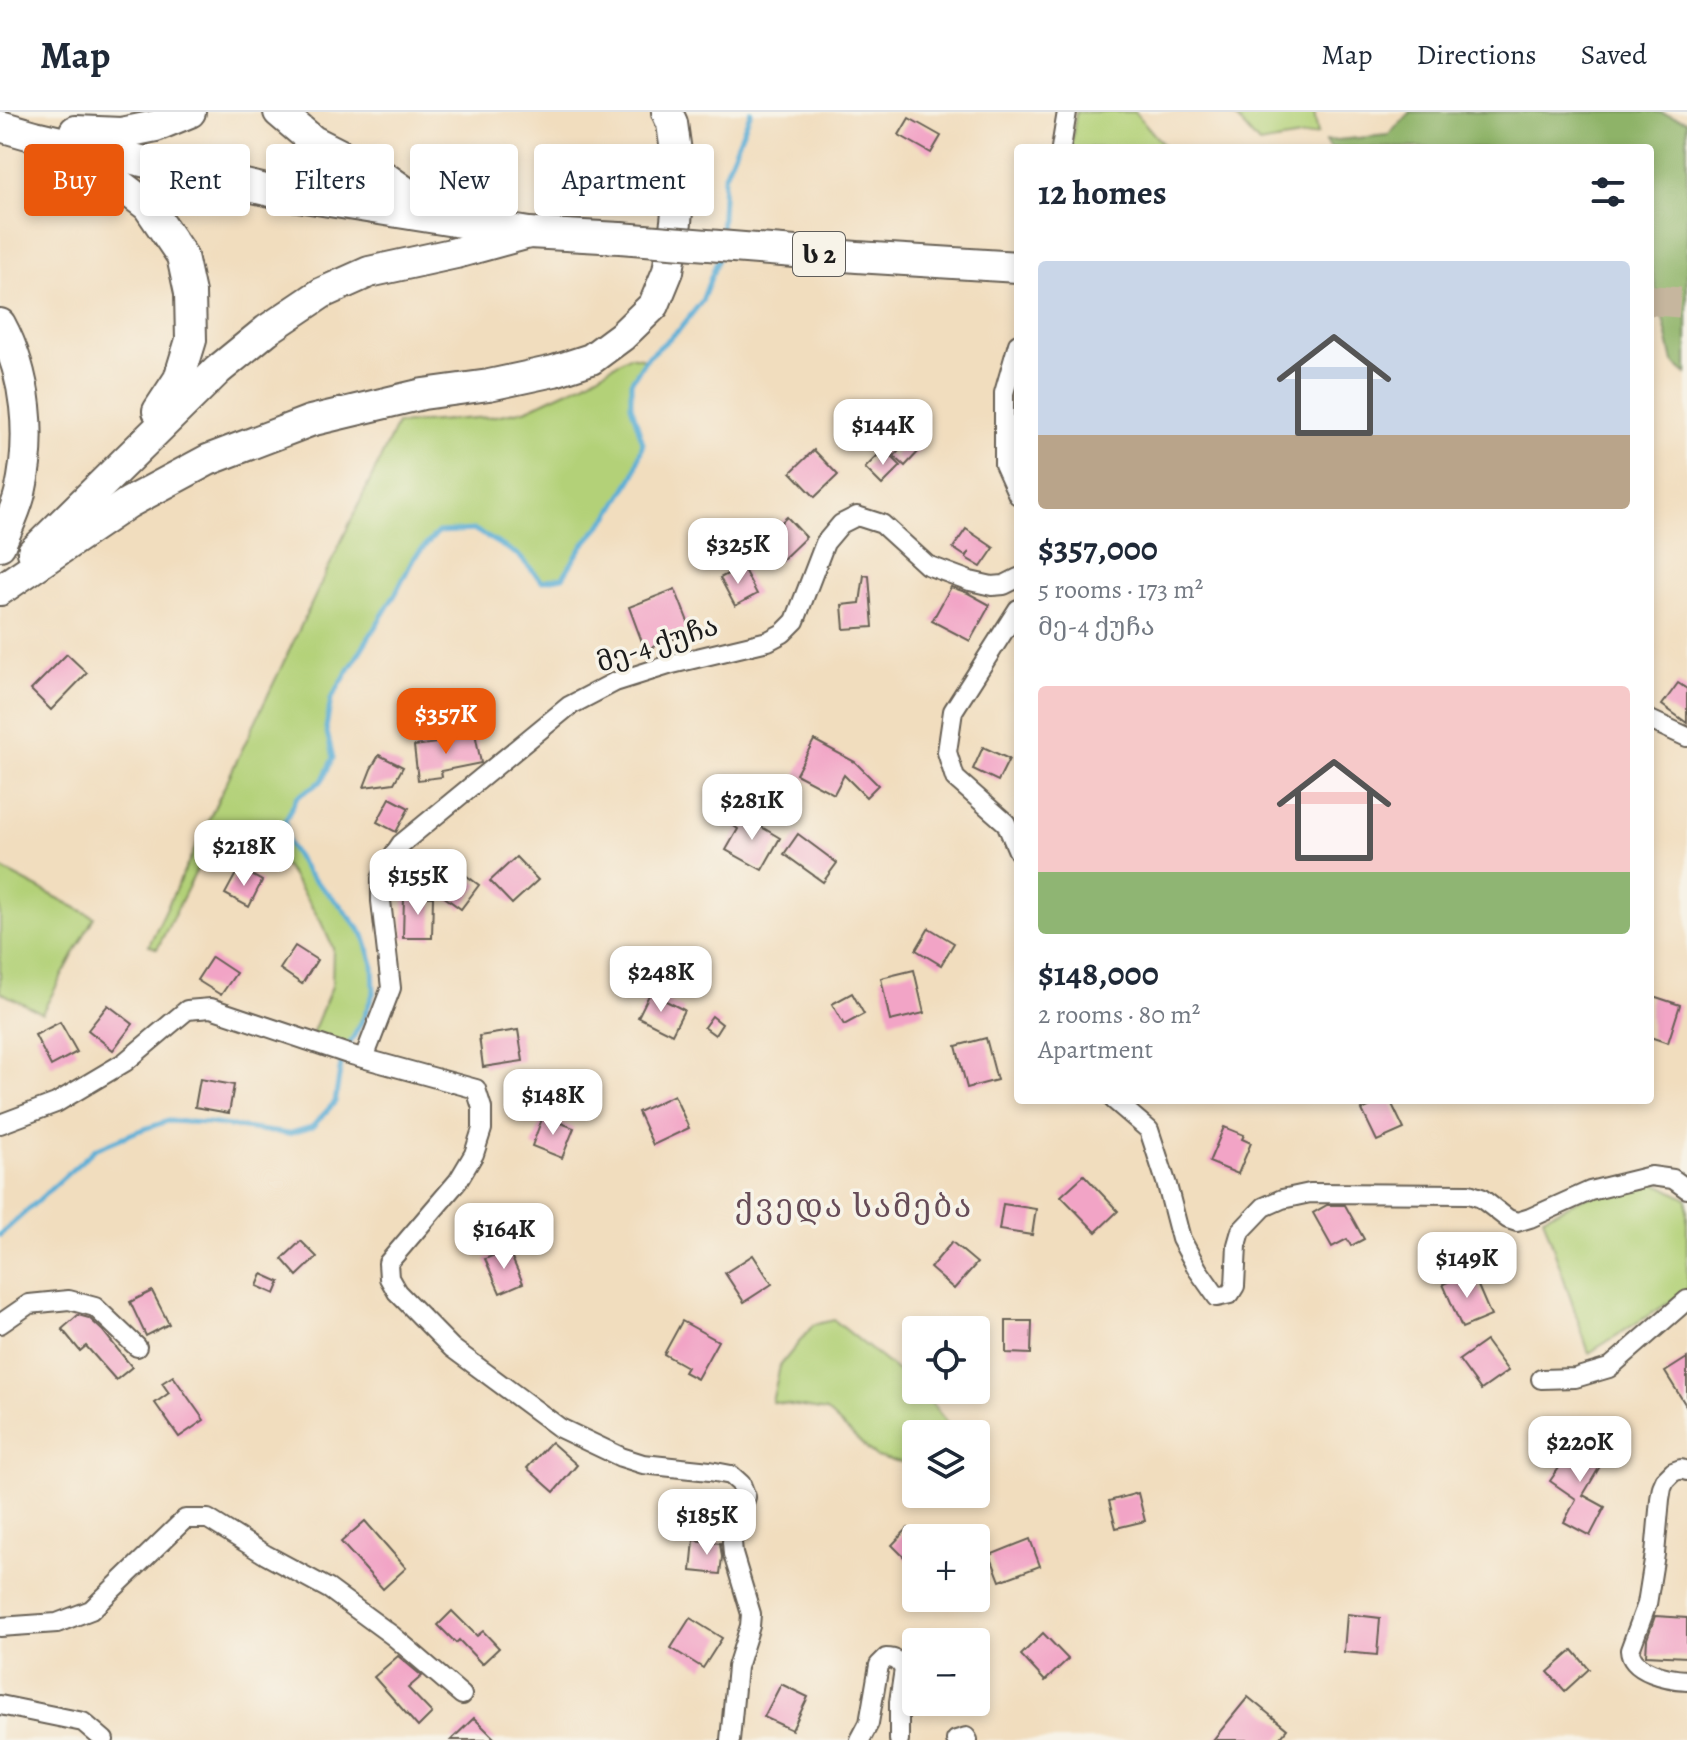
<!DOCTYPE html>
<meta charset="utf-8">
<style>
:root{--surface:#fff;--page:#f2f2f3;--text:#1f2937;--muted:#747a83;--line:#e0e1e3;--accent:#ea580c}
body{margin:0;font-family:Alegreya,"Noto Serif Georgian",serif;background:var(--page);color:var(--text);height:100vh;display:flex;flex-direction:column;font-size:30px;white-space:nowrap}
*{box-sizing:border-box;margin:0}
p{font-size:26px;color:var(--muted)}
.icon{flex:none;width:44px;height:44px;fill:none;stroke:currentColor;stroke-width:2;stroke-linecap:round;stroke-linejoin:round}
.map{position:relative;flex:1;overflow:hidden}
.panel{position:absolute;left:1014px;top:32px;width:640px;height:960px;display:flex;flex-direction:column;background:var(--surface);border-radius:8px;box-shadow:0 4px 12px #0003}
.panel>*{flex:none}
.banner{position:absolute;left:24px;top:32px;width:760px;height:72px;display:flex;gap:16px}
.tools{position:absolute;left:902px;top:1204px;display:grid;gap:16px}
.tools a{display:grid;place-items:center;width:88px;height:88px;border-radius:8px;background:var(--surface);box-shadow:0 4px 12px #0003;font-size:40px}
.price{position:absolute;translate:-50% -68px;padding:0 18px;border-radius:16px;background:#fff;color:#222;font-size:26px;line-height:52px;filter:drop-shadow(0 2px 4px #0008)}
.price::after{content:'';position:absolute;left:50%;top:48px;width:24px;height:18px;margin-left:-12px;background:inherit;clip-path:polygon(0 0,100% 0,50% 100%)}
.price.selected{background:var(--accent);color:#fff}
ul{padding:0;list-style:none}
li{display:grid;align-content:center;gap:16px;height:424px;padding:0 24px}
li span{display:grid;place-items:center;height:248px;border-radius:8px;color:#555}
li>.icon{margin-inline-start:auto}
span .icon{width:144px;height:144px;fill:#fffc;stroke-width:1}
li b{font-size:34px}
h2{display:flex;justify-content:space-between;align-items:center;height:96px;padding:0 24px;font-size:34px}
.tag{padding:0 28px;border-radius:8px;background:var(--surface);box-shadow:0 4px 12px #0003;font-size:28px;line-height:72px}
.tag.selected{background:var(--accent);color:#fff}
header{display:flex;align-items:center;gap:48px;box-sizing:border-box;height:112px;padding:0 40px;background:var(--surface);border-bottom:2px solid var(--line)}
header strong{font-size:38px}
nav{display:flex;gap:44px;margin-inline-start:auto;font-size:28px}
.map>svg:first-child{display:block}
</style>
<header>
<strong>Map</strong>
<nav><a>Map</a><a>Directions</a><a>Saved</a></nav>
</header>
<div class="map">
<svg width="1687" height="1628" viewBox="0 0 1687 1628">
<rect width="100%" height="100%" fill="#f7f3e8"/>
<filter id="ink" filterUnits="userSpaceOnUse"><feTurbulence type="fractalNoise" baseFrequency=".0125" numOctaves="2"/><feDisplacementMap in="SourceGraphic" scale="16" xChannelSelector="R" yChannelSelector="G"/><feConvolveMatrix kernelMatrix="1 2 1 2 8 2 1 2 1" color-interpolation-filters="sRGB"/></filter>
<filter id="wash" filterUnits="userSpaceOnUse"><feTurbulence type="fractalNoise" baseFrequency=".006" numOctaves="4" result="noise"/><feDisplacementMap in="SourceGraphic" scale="32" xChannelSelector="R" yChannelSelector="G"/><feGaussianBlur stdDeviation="1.8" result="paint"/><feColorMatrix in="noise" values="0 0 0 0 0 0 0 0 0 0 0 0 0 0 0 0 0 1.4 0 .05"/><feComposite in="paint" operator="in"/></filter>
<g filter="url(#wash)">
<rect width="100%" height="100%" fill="#f1ddbe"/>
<g fill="#b3d178" stroke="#68764a" stroke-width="2">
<path d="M1076 0H1135L1166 36H1071Z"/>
<path d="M1231 0H1314L1318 22 1259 32Z"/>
<path d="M629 244 646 247 631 270V293L643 331 634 363 609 404 583 433 563 465 542 469 518 443 475 418 438 420 413 447 396 481 331 587 326 616 333 646 322 669 297 685 285 710 288 732 307 761 340 793 364 823 373 852 374 879 348 937 312 922 332 874 333 836 320 808 286 755 218 716 157 837 149 833 397 312 490 305 525 298 584 271Z"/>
<path d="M0 756 94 805 42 901 0 880Z"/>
<path d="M1654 1070 1687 1087V1179L1589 1241 1543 1105 1586 1085Z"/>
<path d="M834 1208 916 1274V1278H921L956 1322H916V1353L876 1345 826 1299 772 1290 780 1254 813 1213Z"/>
</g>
<path fill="#8eb368" stroke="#556842" stroke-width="2" d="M1410 0H1658L1687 9V262L1673 250 1650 151V36H1330L1326 29 1388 23Z"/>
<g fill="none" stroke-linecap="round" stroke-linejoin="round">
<g stroke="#5baed6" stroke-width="5">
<path d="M721 122 724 65 751 0"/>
<path d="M347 937 364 905 374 879 373 852 364 823 340 793 307 761 288 731 285 709 297 685 322 669 333 646 326 616 331 587 396 481 413 447 438 420 475 418 518 443 542 469 563 465 583 433 609 404 634 363 643 331 631 293V270L646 247 679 218 702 189 719 144"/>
<path d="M0 1123 95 1037 138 1019 168 1009 208 1011 288 1022 312 1015 335 990 342 946"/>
</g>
</g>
<g id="blocks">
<g fill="#f2a4c6">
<path d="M909 6 941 24 931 41 899 23Z"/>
<path d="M910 327 921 337 905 354 894 344Z"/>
<path d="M884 337 901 354 882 373 865 356Z"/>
<path d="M814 338 838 363 815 385 791 360Z"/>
<path d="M787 405 806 425 781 449 762 428Z"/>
<path d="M966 417 994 436 981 455 966 446 969 440 965 444 953 436Z"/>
<path d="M742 454 757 482 735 494 720 466Z"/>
<path d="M864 463 869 464 873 515 844 517 842 493 860 491Z"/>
<path d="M951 475 968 481 990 493 970 529 932 509Z"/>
<path d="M675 477 692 520 645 538 629 495Z"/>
<path d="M67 542 87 561 51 598 31 578Z"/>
<path d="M1678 571 1687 577V611L1662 593Z"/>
<path d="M475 621 481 651 441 659 442 665 418 668 414 634 452 629 451 625Z"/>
<path d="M814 628 855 650 878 673 866 685 844 663 834 682 796 662Z"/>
<path d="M983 635 1009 647 998 669 973 657Z"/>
<path d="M379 643 403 655 394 671 364 675 371 657Z"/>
<path d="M390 686 409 696 396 720 377 710Z"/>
<path d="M738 701 780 726 762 758 726 738 738 717 731 712Z"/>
<path d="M798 722 837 751 823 770 784 742Z"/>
<path d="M516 745 538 768 512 792 490 769Z"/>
<path d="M239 756 262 769 249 795 225 782Z"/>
<path d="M456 756 479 773 461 797 439 781Z"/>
<path d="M404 784 433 785 432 826H403Z"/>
<path d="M929 816 954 831 941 853 916 838Z"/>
<path d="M295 834 317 848 302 872 280 857Z"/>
<path d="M212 845 236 861 221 883 197 868Z"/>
<path d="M914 858 924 901 890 909 881 866Z"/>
<path d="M650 881 684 898 672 922 638 905Z"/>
<path d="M852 881 864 902 844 913 832 892Z"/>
<path d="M1650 883 1680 893 1668 931 1650 925Z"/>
<path d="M108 893 133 912 113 938 88 918Z"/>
<path d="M712 904 722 912 715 923 704 915Z"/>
<path d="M60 910 77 940 51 954 35 923Z"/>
<path d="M518 918 523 949 483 955 479 924Z"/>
<path d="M986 926 997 968 967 976 956 934Z"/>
<path d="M200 967 234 973 229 1001 195 995Z"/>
<path d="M674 983 689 1016 653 1033 638 1000Z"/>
<path d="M1384 988H1390L1404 1017 1377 1029 1362 998Z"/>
<path d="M543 1004 574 1016 562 1046 532 1034Z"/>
<path d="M1224 1015 1244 1023 1242 1027 1251 1031 1238 1062 1209 1050Z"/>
<path d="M1084 1063 1118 1099 1096 1120 1061 1084Z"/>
<path d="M1003 1092 1036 1097 1032 1123 999 1118Z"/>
<path d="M1327 1093H1345L1364 1127 1351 1134 1347 1127 1332 1135 1313 1101Z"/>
<path d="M301 1129 317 1145 297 1164 282 1147Z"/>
<path d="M952 1130 977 1151 954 1177 930 1156Z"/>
<path d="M508 1137 523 1171 500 1181 485 1147Z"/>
<path d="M753 1143 772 1172 744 1190 725 1161Z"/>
<path d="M1472 1160 1491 1204 1462 1216 1443 1172Z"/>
<path d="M262 1162 280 1170 275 1182 257 1174Z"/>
<path d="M152 1179 169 1212 146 1224 130 1190Z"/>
<path d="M78 1203 89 1206 103 1219 132 1255 116 1268 86 1234 80 1239 62 1217Z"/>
<path d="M682 1209 718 1229 697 1267 684 1260 687 1255 664 1242Z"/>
<path d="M1006 1209H1032L1031 1242 1006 1241Z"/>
<path d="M1486 1229 1508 1259 1481 1278 1459 1248Z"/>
<path d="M1687 1246V1295L1665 1260Z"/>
<path d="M173 1264 204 1308 179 1325 155 1291 169 1281 162 1271Z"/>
<path d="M1574 1325 1606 1344 1583 1383 1605 1395 1590 1424 1564 1410 1576 1387 1550 1369 1561 1353 1558 1351Z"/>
<path d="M551 1330 577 1353 554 1380 527 1356Z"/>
<path d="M1138 1381 1145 1409 1116 1416 1109 1389Z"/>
<path d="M365 1409 406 1456 383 1477 341 1430Z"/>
<path d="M908 1416 916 1424V1457L892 1433Z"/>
<path d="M1030 1427 1040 1454 1000 1469 990 1443Z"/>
<path d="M694 1428 720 1431 722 1445 720 1462 691 1459Z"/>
<path d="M452 1499 477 1524 483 1519 499 1536 482 1552 459 1528 456 1531 438 1513Z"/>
<path d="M1347 1502 1380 1506 1377 1543 1344 1540Z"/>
<path d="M1655 1504 1687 1506V1545L1646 1543 1647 1527Z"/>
<path d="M690 1506 722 1526 703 1556 671 1536Z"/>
<path d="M1043 1521 1068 1547 1045 1569 1021 1543Z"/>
<path d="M1573 1538 1589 1557 1565 1579 1548 1560Z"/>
<path d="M398 1544 422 1564 408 1576 432 1601 418 1615 374 1565Z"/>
<path d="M781 1572 808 1585 792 1618 764 1605Z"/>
<path d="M1248 1585 1287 1617 1278 1628H1213Z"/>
<path d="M474 1606 496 1628H451Z"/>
</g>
</g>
</g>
<g filter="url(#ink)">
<use href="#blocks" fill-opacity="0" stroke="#676055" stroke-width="2"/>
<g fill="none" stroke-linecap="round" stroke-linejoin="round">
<path stroke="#c6b69e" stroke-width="30" stroke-dasharray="30 15" stroke-linecap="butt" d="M1650 188 1687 191"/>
<g stroke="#676055" stroke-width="22">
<g id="minor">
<path d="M1061 36 1067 0"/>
<path d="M1018 232 1004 281V352L1018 383"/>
<path d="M1018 497 953 599 947 640 955 666 1006 711 1018 739"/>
<path d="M1650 608 1687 625"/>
<path d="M364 946 391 876 381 789V767L390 748 401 732 569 594 615 570 672 552 768 529 783 521 795 509 825 431 841 412 857 404 882 412 927 453 970 469 992 474 1004 473 1018 466"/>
<path d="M1114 988 1149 1018 1167 1073 1181 1127 1198 1158 1217 1185 1230 1182 1235 1174 1237 1133 1241 1119 1264 1095 1282 1087 1310 1081 1469 1082 1481 1086 1508 1107 1517 1110 1530 1106 1590 1079 1651 1064 1673 1067 1687 1077"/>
<path d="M0 1012 56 991 125 950 187 898 211 896 348 942 476 977 482 996V1017L474 1042 458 1069 388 1151 389 1166 397 1180 452 1236 560 1316 621 1345 643 1352 710 1359 731 1363 741 1372 746 1385 735 1415 732 1430 733 1442 751 1502 750 1514 737 1555 730 1628"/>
<path d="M0 1212 29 1192 69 1188 95 1195 137 1235"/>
<path d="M1541 1267 1575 1266 1609 1256 1687 1188"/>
<path d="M1687 1359 1681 1357 1673 1360 1665 1368 1662 1375 1660 1387 1655 1442 1647 1492 1630 1538C1631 1560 1669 1567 1687 1568"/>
<path d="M0 1515 57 1511 91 1498 185 1407H208L266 1443 329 1477 393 1524 462 1583"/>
<path d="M0 1593 83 1610 104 1628"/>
<path d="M860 1628 869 1611 879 1553 886 1546C896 1546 899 1549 904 1557L899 1590V1628"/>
<path d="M956 1628 966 1625 968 1628"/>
</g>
</g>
<g stroke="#676055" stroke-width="34">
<g id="trunk">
<path d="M279 0 313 29 384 65 435 101"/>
<path d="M0 14 35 24 279 81 529 121 620 126"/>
<path d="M75 19 121 21 156 14 190 0"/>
<path d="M72 43 99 57 148 94 182 144 190 181 191 228 179 267 158 299"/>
<path d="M0 212C27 262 33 325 20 381 16 398 7 416 0 433"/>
<path d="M33 440 218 258 267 218 322 181 369 160 456 141 529 121"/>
<path d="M0 478 128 391 208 348 310 309 423 282 489 273 554 259 591 247 622 224 654 193 668 159 676 110 680 69 672 11 667 0"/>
</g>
</g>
<use href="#minor" stroke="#fff" stroke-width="18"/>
<use href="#trunk" stroke="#fff" stroke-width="30"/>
<g stroke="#676055" stroke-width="34" stroke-linecap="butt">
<path id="trunk-bridge" d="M620 126 857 145 1018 155"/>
</g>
<use href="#trunk-bridge" stroke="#fff" stroke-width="30"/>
</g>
</g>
<g text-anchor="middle" stroke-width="7" stroke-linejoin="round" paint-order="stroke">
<rect fill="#f7f3e8" stroke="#5e5c59" stroke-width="2" x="793" y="120" width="52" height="44" rx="6"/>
<g font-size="26" font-weight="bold" fill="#1c1c1c">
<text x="819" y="151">ს 2</text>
</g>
<g font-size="28" fill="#1c1c1c" stroke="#f7f3e8">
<text transform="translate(657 531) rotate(-18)" y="10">მე-4 ქუჩა</text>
</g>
<g font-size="32" letter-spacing="2" fill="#674c58" stroke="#f7f3e8">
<text x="854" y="1105">ქვედა სამება</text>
</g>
</g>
</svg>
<div class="tools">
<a><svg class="icon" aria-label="locate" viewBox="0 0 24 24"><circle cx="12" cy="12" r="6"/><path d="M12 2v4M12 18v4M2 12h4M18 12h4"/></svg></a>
<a><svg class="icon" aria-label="layers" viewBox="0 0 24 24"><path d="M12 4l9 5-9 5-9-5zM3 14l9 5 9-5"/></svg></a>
<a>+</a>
<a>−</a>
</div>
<b class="price" style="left:883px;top:355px">$144K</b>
<b class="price" style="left:738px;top:474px">$325K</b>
<b class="price selected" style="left:446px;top:644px">$357K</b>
<b class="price" style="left:752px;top:730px">$281K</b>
<b class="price" style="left:244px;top:776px">$218K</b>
<b class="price" style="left:418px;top:805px">$155K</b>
<b class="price" style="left:661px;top:902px">$248K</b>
<b class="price" style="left:553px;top:1025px">$148K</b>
<b class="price" style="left:504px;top:1159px">$164K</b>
<b class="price" style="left:1467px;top:1188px">$149K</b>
<b class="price" style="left:1580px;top:1372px">$220K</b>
<b class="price" style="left:707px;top:1445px">$185K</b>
<div class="banner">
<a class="tag selected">Buy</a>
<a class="tag">Rent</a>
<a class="tag">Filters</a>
<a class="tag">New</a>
<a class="tag">Apartment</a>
</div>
<section class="panel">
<h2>12 homes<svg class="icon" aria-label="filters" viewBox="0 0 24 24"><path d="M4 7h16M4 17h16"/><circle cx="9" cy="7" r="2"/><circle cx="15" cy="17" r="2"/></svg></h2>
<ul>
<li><span style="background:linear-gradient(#c9d6e8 70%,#b9a48a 0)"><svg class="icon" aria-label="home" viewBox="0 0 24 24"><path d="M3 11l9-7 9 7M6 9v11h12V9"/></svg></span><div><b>$357,000</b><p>5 rooms · 173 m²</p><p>მე-4 ქუჩა</p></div></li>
<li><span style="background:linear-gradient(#f6c9c9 75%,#8fb573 0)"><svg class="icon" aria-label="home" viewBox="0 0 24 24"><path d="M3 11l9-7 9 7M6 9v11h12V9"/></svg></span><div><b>$148,000</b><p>2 rooms · 80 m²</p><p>Apartment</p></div></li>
</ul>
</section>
</div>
